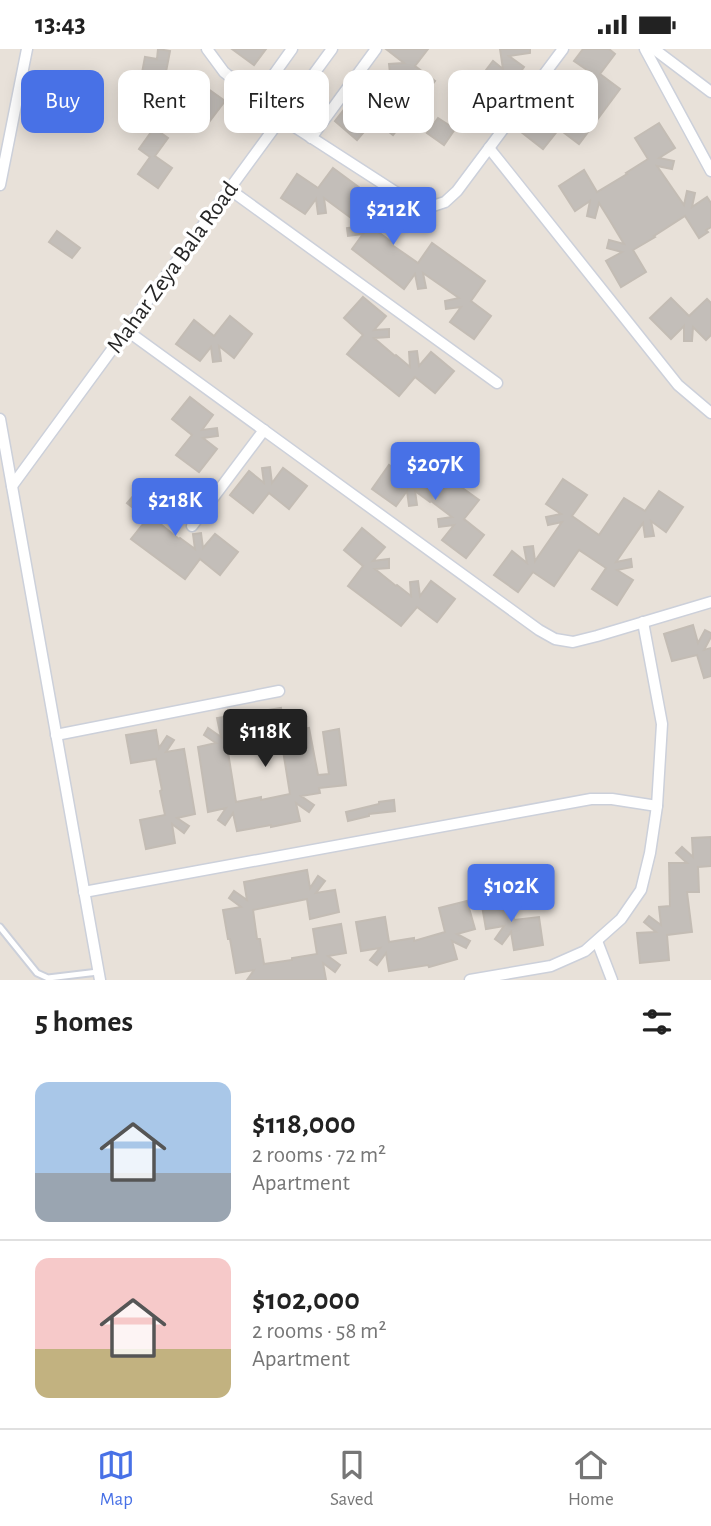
<!DOCTYPE html>
<meta charset="utf-8">
<style>
:root{--surface:#fff;--page:#f2f2f2;--text:#222;--muted:#767676;--line:#e0e0e0;--accent:#4871e6}
body{margin:0;font-family:"Alegreya Sans",sans-serif;background:var(--page);color:var(--text);height:100vh;display:flex;flex-direction:column;font-size:26px;white-space:nowrap}
*{box-sizing:border-box;margin:0}
p{font-size:23px;color:var(--muted)}
.icon{flex:none;width:38px;height:38px;fill:none;stroke:currentColor;stroke-width:2;stroke-linecap:round;stroke-linejoin:round}
.map{position:relative;height:931px;overflow:hidden}
.details{display:flex;flex-direction:column;background:var(--surface);flex:1}
.details>*{flex:none}
.guide{position:absolute;left:21px;top:21px;width:670px;height:63px;display:flex;gap:14px}
.price{position:absolute;translate:-50% -60px;padding:0 16px;border-radius:7px;background:var(--accent);color:#fff;font-size:23px;line-height:46px;filter:drop-shadow(0 2px 4px #0008)}
.price::after{content:'';position:absolute;left:50%;top:42px;width:21px;height:16px;margin-left:-10px;background:inherit;clip-path:polygon(0 0,100% 0,50% 100%)}
.price.selected{background:#222;color:#fff}
ul{padding:0;list-style:none}
li{display:flex;align-items:center;gap:21px;height:175px;padding:0 35px}
li+li{border-top:2px solid var(--line)}
li span{display:grid;place-items:center;flex:none;width:196px;height:140px;border-radius:14px;color:#555}
li>.icon{margin-inline-start:auto}
span .icon{width:84px;height:84px;fill:#fffc;stroke-width:1}
li b{font-size:30px}
h2{display:flex;justify-content:space-between;align-items:center;height:84px;padding:0 35px;font-size:30px}
.tag{padding:0 24px;border-radius:14px;background:var(--surface);box-shadow:0 4px 18px #0003;font-size:24px;line-height:63px}
.tag.selected{background:var(--accent);color:#fff}
.status{display:flex;justify-content:space-between;align-items:center;height:49px;padding:0 35px;background:var(--surface);direction:ltr}
.status svg{height:19px;fill:currentColor}
.menu{display:flex;justify-content:space-around;align-items:center;height:98px;border-top:2px solid var(--line);background:var(--surface);font-size:19px;color:var(--muted)}
.menu a{display:grid;justify-items:center;gap:4px}
.menu .selected{color:var(--accent)}
.map>svg:first-child{display:block}
</style>
<div class="status"><b>13:43</b><svg viewBox="0 0 49 12"><path d="M0 12V9h3v3zM5 12V6h3v6zM10 12V3h3v9zM15 12V0h3v12zM26 1h20v11H26zM47 4h2v5h-2z"/></svg></div>
<div class="map">
<svg width="711" height="931" viewBox="0 0 711 931">
<rect width="100%" height="100%" fill="#e8e1d9"/>
<g fill="#c3beb9" stroke="#c3bcb4" stroke-width="2" fill-rule="evenodd">
<path d="M158 0 170 2 165 28 142 24 145 8 157 10Z"/>
<path d="M232 0H266L254 16Z"/>
<path d="M386 0H428L415 17 435 32 393 86 374 71 357 91 335 72 353 49 368 61 366 46 374 45 376 60 394 37 405 22 390 24 389 15 404 14Z"/>
<path d="M500 0H530V4L509 7 524 18 507 42 483 25 493 12 503 20Z"/>
<path d="M583 0H609L615 5 600 25 620 40 579 95 559 80 543 100 520 82 539 59 553 70 551 55 560 54 562 68 591 31 576 33 574 25 590 23 574 12Z"/>
<path d="M204 37 225 52 209 73 196 63 203 54 195 49Z"/>
<path d="M170 42 186 53 172 74 155 63Z"/>
<path d="M438 69 455 80 444 96 427 84Z"/>
<path d="M659 74 675 99 659 109 674 112 672 120 657 117 684 156 687 142 695 144 692 158 707 148 711 154V178L706 181 708 183 699 189 685 167 654 187 655 188 633 201 646 223 621 238 606 212 622 203 607 199 609 191 624 195 609 170 599 154 595 169 587 167 590 152 575 162 559 137 584 121 597 143 627 125 626 124 648 110 635 89Z"/>
<path d="M154 79 168 89 155 107 172 119 158 139 138 125 150 108 139 100Z"/>
<path d="M333 119 387 159 373 179 393 194 392 196 418 214 432 194 485 232 471 252 491 267 474 290 450 273 461 258 446 260 445 252 459 249 423 224 426 239 418 240 415 225 404 240 352 200 363 185 348 187 347 179 362 177 347 166 324 149 326 164 318 165 316 150 305 165 281 149 297 125 318 139Z"/>
<path d="M57 182 80 199 72 209 49 193Z"/>
<path d="M363 248 386 267 374 281 389 280V288L374 289 395 307 396 306 410 318 409 303 417 302 419 317 431 303 454 322 435 344 415 328 399 347 347 305 363 286 344 269Z"/>
<path d="M671 249 689 267 707 250 711 254V286L706 291 693 278 692 292H684V277L671 290 650 269Z"/>
<path d="M230 267 252 285 234 309 219 297 221 312 213 313 211 298 200 312 176 295 194 271 214 287Z"/>
<path d="M190 348 213 366 202 381 217 379 218 387 203 389 217 400 199 423 176 406 192 386 172 370Z"/>
<path d="M425 412 479 451 464 470 484 486 466 509 442 491 454 476 439 478 438 470 452 468 431 452 430 453 415 442 417 456 409 457 407 442 396 457 372 440 389 416 410 431Z"/>
<path d="M270 418 272 434 283 419 307 437 289 460 269 444 253 464 230 446 249 422 264 434 262 419Z"/>
<path d="M563 430 587 446 572 467 599 486 624 449 645 462 659 442 683 458 666 483 651 472 654 487 645 488 643 474 616 513 631 510 632 518 617 521 633 531 617 556 592 540 606 519 579 501 554 537 533 523 518 543 494 526 512 502 527 514 524 498 533 497 535 512 546 496 562 473 548 476 546 468 561 465 546 455Z"/>
<path d="M146 432 169 450 157 465 172 463 173 471 158 473 179 490 180 489 195 500 193 485 201 484 203 499 215 485 238 503 220 526 200 510 185 530 131 490 147 470 127 454Z"/>
<path d="M362 479 385 498 373 512 389 510V519L375 520 396 537 397 536 411 547 410 533 418 532 420 547 431 532 455 550 437 573 417 558 401 577 348 537 363 517 344 501Z"/>
<path d="M693 576 698 594 705 581 711 584V588L704 601 711 599V627L704 629 697 606 672 612 664 585Z"/>
<path d="M281 659 284 678 292 665 299 670 291 682 309 679 318 726 329 725 323 683 339 680 346 736 319 739 320 744 301 747 314 756 309 763 296 754 300 772 271 778V776L237 782 233 764 225 776 218 771 226 759 208 763 198 698 216 694 204 686 208 679 221 688 217 669ZM281 689 290 745 261 751V748L236 753 227 697Z"/>
<path d="M156 681 159 699 167 687 174 691 166 703 184 700 195 765 177 769 189 777 184 784 172 775 175 794 146 800 140 771 165 766 160 742 162 741 156 710 131 714 126 686Z"/>
<path d="M394 751 395 762 369 765V767L348 772 346 763 379 755V753Z"/>
<path d="M711 788V817L698 818 699 843H687L692 883 667 886 669 911 640 914 637 884 656 883 644 873 649 867 661 876 659 858 670 857 669 814H687L676 804 682 798 693 808 692 789Z"/>
<path d="M307 821 310 839 318 827 325 832 316 844 335 841 339 863 310 870 307 850 253 861 257 890H260L264 915 292 911V909L317 905 313 880 341 875 346 904 328 907 340 916 335 923 323 914 326 931H247L254 921 236 924 230 890H228L223 861 241 858 229 849 234 842 247 851 244 833Z"/>
<path d="M510 846 514 871 539 868 543 896 514 901 511 883 502 895 495 890 504 877 486 880 481 851Z"/>
<path d="M467 852 475 880 457 885 470 892 466 899 452 892 457 910 429 918 428 916 389 922 386 904 377 916 370 911 380 899 361 902 356 873 385 868 389 893 414 889V892L445 883 439 859Z"/>
</g>
<g fill="none" stroke-linecap="round" stroke-linejoin="round">
<g stroke="#ccd0da" stroke-width="9">
<path id="lane" d="M0 878 37 924 48 929 98 923"/>
</g>
<g stroke="#ccd0da" stroke-width="13">
<g id="street">
<path d="M207 0 224 23 281 69 394 142 415 153 433 157 445 153 457 142 563 0"/>
<path d="M645 0 711 122"/>
<path d="M654 0 711 43"/>
<path d="M257 49 292 0"/>
<path d="M311 89 376 0"/>
<path d="M489 99 678 336 711 364"/>
<path d="M0 136 27 0"/>
<path d="M229 140 497 334"/>
<path d="M126 281 539 581 555 590 573 593 597 587 711 553"/>
<path d="M0 370 100 931"/>
<path d="M12 437 332 0"/>
<path d="M192 477 264 381"/>
<path d="M56 686 279 642"/>
<path d="M84 843 591 750H612L657 757"/>
<path d="M597 892 612 931"/>
<path d="M470 931 551 917 585 902 621 870 641 841 650 804 657 757 662 675 643 573"/>
</g>
</g>
<use href="#lane" stroke="#fff" stroke-width="5"/>
<use href="#street" stroke="#fff" stroke-width="10"/>
</g>
<g text-anchor="middle" stroke-width="7" stroke-linejoin="round" paint-order="stroke">
<g font-size="24" fill="#272727" stroke="#fff">
<text transform="translate(172 218) rotate(-54)" y="8">Mahar Zeya Bala Road</text>
</g>
</g>
</svg>
<b class="price" style="left:393px;top:198px">$212K</b>
<b class="price" style="left:435px;top:453px">$207K</b>
<b class="price" style="left:175px;top:489px">$218K</b>
<b class="price selected" style="left:265px;top:720px">$118K</b>
<b class="price" style="left:511px;top:875px">$102K</b>
<div class="guide">
<a class="tag selected">Buy</a>
<a class="tag">Rent</a>
<a class="tag">Filters</a>
<a class="tag">New</a>
<a class="tag">Apartment</a>
</div>
</div>
<section class="details">
<h2>5 homes<svg class="icon" aria-label="filters" viewBox="0 0 24 24"><path d="M4 7h16M4 17h16"/><circle cx="9" cy="7" r="2"/><circle cx="15" cy="17" r="2"/></svg></h2>
<ul>
<li><span style="background:linear-gradient(#a9c7e8 65%,#9aa5b1 0)"><svg class="icon" aria-label="home" viewBox="0 0 24 24"><path d="M3 11l9-7 9 7M6 9v11h12V9"/></svg></span><div><b>$118,000</b><p>2 rooms · 72 m²</p><p>Apartment</p></div></li>
<li><span style="background:linear-gradient(#f6c9c9 65%,#c2b280 0)"><svg class="icon" aria-label="home" viewBox="0 0 24 24"><path d="M3 11l9-7 9 7M6 9v11h12V9"/></svg></span><div><b>$102,000</b><p>2 rooms · 58 m²</p><p>Apartment</p></div></li>
</ul>
</section>
<nav class="menu">
<a class="selected"><svg class="icon" aria-label="map" viewBox="0 0 24 24"><path d="M3 6l6-2 6 2 6-2v14l-6 2-6-2-6 2zM9 4v14M15 6v14"/></svg>Map</a>
<a><svg class="icon" aria-label="saved" viewBox="0 0 24 24"><path d="M7 4h10v16l-5-4-5 4z"/></svg>Saved</a>
<a><svg class="icon" aria-label="home" viewBox="0 0 24 24"><path d="M3 11l9-7 9 7M6 9v11h12V9"/></svg>Home</a>
</nav>
